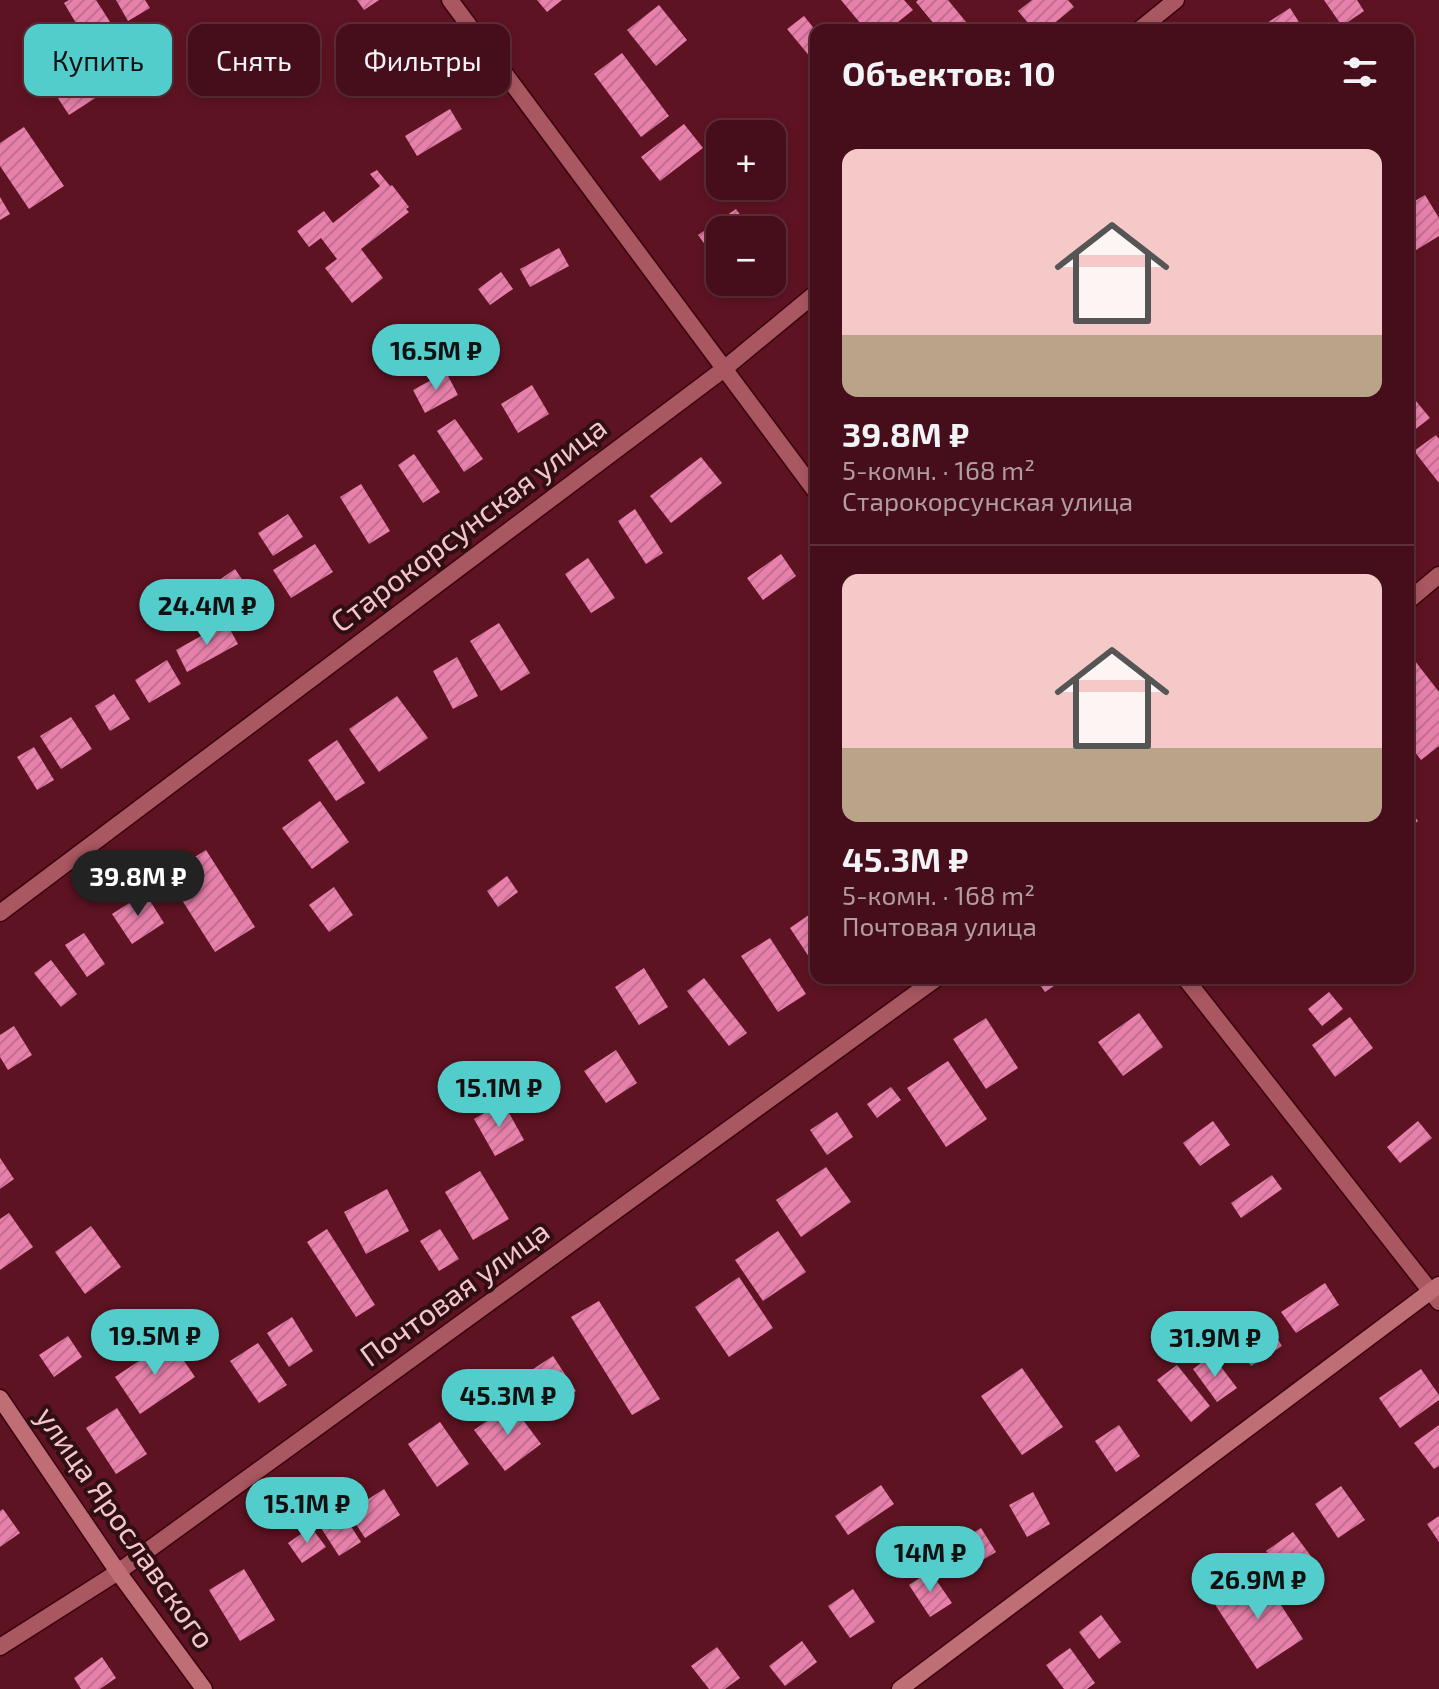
<!DOCTYPE html>
<html lang="ru">
<meta charset="utf-8">
<style>
:root{--surface:#460e1a;--page:#4d1723;--text:#f1f3f6;--muted:#b09ca2;--line:#5e2e39;--accent:#52cdcc}
body{margin:0;font-family:"Exo 2",sans-serif;background:var(--page);color:var(--text);height:100vh;display:flex;flex-direction:column;font-size:30px;white-space:nowrap}
*{box-sizing:border-box;margin:0}
p{font-size:26px;color:var(--muted)}
.icon{flex:none;width:44px;height:44px;fill:none;stroke:currentColor;stroke-width:2;stroke-linecap:round;stroke-linejoin:round}
.map{position:relative;flex:1;overflow:hidden}
.side{position:absolute;left:810px;top:24px;width:604px;height:960px;display:flex;flex-direction:column;background:var(--surface);border-radius:16px;box-shadow:0 4px 12px #0003,0 0 0 2px var(--line)}
.side>*{flex:none}
.guide{position:absolute;left:24px;top:24px;width:666px;height:72px;display:flex;gap:16px}
.fabs{position:absolute;left:706px;top:120px;display:grid;gap:16px}
.fabs a{display:grid;place-items:center;width:80px;height:80px;border-radius:16px;background:var(--surface);box-shadow:0 4px 12px #0003,0 0 0 2px var(--line);font-size:40px}
.price{position:absolute;translate:-50% -68px;padding:0 18px;border-radius:28px;background:var(--accent);color:#111;font-size:26px;line-height:52px;filter:drop-shadow(0 2px 4px #0008)}
.price::after{content:'';position:absolute;left:50%;top:48px;width:24px;height:18px;margin-left:-12px;background:inherit;clip-path:polygon(0 0,100% 0,50% 100%)}
.price.selected{background:#222;color:#fff}
ul{padding:0;list-style:none}
li{display:grid;align-content:center;gap:16px;height:424px;padding:0 32px}
li+li{border-top:2px solid var(--line)}
li span{display:grid;place-items:center;height:248px;border-radius:16px;color:#555}
li>.icon{margin-inline-start:auto}
span .icon{width:144px;height:144px;fill:#fffc;stroke-width:1}
li b{font-size:34px}
h2{display:flex;justify-content:space-between;align-items:center;height:96px;padding:0 32px;font-size:34px}
.chip{padding:0 28px;border-radius:16px;background:var(--surface);box-shadow:0 4px 12px #0003,0 0 0 2px var(--line);font-size:28px;line-height:72px}
.chip.selected{background:var(--accent);color:#111}
.map>svg:first-child{display:block}
</style>
<div class="map">
<svg width="1439" height="1689" viewBox="0 0 1439 1689">
<defs>
<pattern id="building-hatch" width="6" height="6" patternUnits="userSpaceOnUse" patternTransform="scale(2)"><rect width="6" height="6" fill="#e880ac"/><path d="M-1 1l2-2M0 6l6-6M5 7l2-2" fill="none" stroke="#c06f90"/></pattern>
</defs>
<rect width="100%" height="100%" fill="#5e1322"/>
<g fill="url(#building-hatch)">
<path d="M69 0H96L121 39 95 55 64 3Z"/>
<path d="M116 0H145L150 8 128 21Z"/>
<path d="M357 0H379L364 10Z"/>
<path d="M537 0H562L547 12Z"/>
<path d="M841 0H904L913 10 888 30H866Z"/>
<path d="M918 0H948L966 22 957 30H939L916 2Z"/>
<path d="M1032 0H1068L1074 7 1046 30H1034L1018 11Z"/>
<path d="M1324 0H1357L1364 11 1342 26Z"/>
<path d="M659 5 687 40 656 66 627 30Z"/>
<path d="M1290 8 1304 30H1256Z"/>
<path d="M804 16 816 31V64L787 29Z"/>
<path d="M57 35 97 97 69 115 29 54Z"/>
<path d="M622 53 669 116 641 137 594 74Z"/>
<path d="M450 109 462 129 417 156 405 136Z"/>
<path d="M684 124 703 148 660 181 641 157Z"/>
<path d="M24 127 64 186 29 209 0 166V143Z"/>
<path d="M377 170 390 186 392 185 409 207 406 209 409 212 361 249 383 278 352 303 325 268 337 259 321 238 309 247 297 231 324 211 333 223 380 186 370 174Z"/>
<path d="M720 186H741L728 196Z"/>
<path d="M1425 195 1439 218V236L1408 255V205Z"/>
<path d="M0 197 10 214 0 220Z"/>
<path d="M736 209 751 230H720V253L714 257 698 235Z"/>
<path d="M559 248 569 266 530 287 520 269Z"/>
<path d="M772 259 782 273 772 281Z"/>
<path d="M501 272 513 289 490 305 478 289Z"/>
<path d="M737 282H771L749 298Z"/>
<path d="M446 372 458 395 425 413 413 390Z"/>
<path d="M532 385 549 414 518 433 501 404Z"/>
<path d="M1411 395 1430 418 1408 435V397Z"/>
<path d="M455 419 483 459 464 472 437 431Z"/>
<path d="M1436 435 1439 439V483L1414 451Z"/>
<path d="M414 454 440 492 423 503 398 465Z"/>
<path d="M701 457 722 483 671 523 650 496Z"/>
<path d="M361 484 390 531 369 544 340 497Z"/>
<path d="M635 509 663 553 646 564 618 521Z"/>
<path d="M288 514 303 537 273 556 258 533Z"/>
<path d="M315 544 333 572 291 598 273 570Z"/>
<path d="M781 554 796 576 763 600 747 578Z"/>
<path d="M588 558 615 598 591 613 565 574Z"/>
<path d="M235 569 258 603 235 618 212 585Z"/>
<path d="M226 622 238 644 187 672 176 650Z"/>
<path d="M499 623 530 673 501 691 470 641Z"/>
<path d="M457 657 478 696 453 709 433 671Z"/>
<path d="M167 660 181 684 149 703 135 680Z"/>
<path d="M1415 661 1439 692V746L1421 760 1408 743V666Z"/>
<path d="M114 694 130 719 110 731 95 706Z"/>
<path d="M397 696 428 738 379 772 349 729Z"/>
<path d="M71 717 92 749 61 769 40 736Z"/>
<path d="M337 740 365 783 336 801 308 760Z"/>
<path d="M34 747 54 780 37 790 17 757Z"/>
<path d="M320 801 349 842 312 869 282 828Z"/>
<path d="M1408 808 1418 821 1408 829Z"/>
<path d="M206 850 255 927 215 952 166 875Z"/>
<path d="M507 876 518 892 498 907 487 891Z"/>
<path d="M334 887 353 915 329 932 309 905Z"/>
<path d="M145 893 164 923 132 944 112 914Z"/>
<path d="M813 912 816 916V957L811 960 790 928Z"/>
<path d="M84 933 105 964 87 977 65 945Z"/>
<path d="M770 938 806 994 778 1012 741 956Z"/>
<path d="M51 960 77 994 61 1007 34 973Z"/>
<path d="M644 968 668 1007 639 1025 615 987Z"/>
<path d="M704 978 747 1033 729 1046 687 991Z"/>
<path d="M1035 978H1066L1045 992Z"/>
<path d="M1329 992 1343 1009 1322 1026 1308 1009Z"/>
<path d="M1139 1013 1163 1047 1123 1076 1098 1042Z"/>
<path d="M1350 1017 1373 1048 1335 1077 1312 1045Z"/>
<path d="M986 1018 1018 1068 986 1089 953 1039Z"/>
<path d="M14 1026 32 1055 8 1070 0 1057V1035Z"/>
<path d="M616 1050 637 1083 606 1103 584 1071Z"/>
<path d="M948 1061 987 1119 946 1147 907 1088Z"/>
<path d="M891 1087 901 1100 877 1118 867 1104Z"/>
<path d="M503 1102 524 1140 495 1156 474 1119Z"/>
<path d="M837 1112 853 1137 827 1155 810 1130Z"/>
<path d="M1213 1121 1230 1145 1200 1166 1183 1143Z"/>
<path d="M1418 1121 1432 1138 1400 1163 1387 1147Z"/>
<path d="M0 1158 14 1179 0 1189Z"/>
<path d="M826 1167 851 1202 801 1237 776 1200Z"/>
<path d="M480 1171 509 1219 473 1240 445 1192Z"/>
<path d="M1272 1175 1282 1189 1241 1218 1231 1203Z"/>
<path d="M387 1189 409 1231 366 1254 344 1212Z"/>
<path d="M9 1213 33 1247 0 1270V1219Z"/>
<path d="M91 1226 121 1267 85 1294 55 1252Z"/>
<path d="M327 1229 375 1305 356 1317 307 1242Z"/>
<path d="M440 1229 459 1259 439 1271 420 1241Z"/>
<path d="M778 1231 806 1272 763 1301 735 1260Z"/>
<path d="M739 1277 773 1328 729 1357 695 1307Z"/>
<path d="M1325 1283 1339 1305 1296 1333 1281 1312Z"/>
<path d="M599 1301 660 1399 632 1415 571 1317Z"/>
<path d="M292 1317 313 1351 289 1367 267 1333Z"/>
<path d="M1265 1319 1282 1346 1251 1366 1234 1339Z"/>
<path d="M68 1336 82 1357 54 1377 39 1355Z"/>
<path d="M170 1340 195 1377 140 1414 115 1377Z"/>
<path d="M258 1343 287 1385 259 1403 230 1361Z"/>
<path d="M1212 1355 1237 1388 1217 1402 1193 1369Z"/>
<path d="M553 1356 576 1391 547 1410 524 1375Z"/>
<path d="M1177 1365 1210 1406 1191 1422 1157 1380Z"/>
<path d="M1022 1368 1063 1427 1022 1455 981 1396Z"/>
<path d="M1421 1369 1439 1395V1400L1400 1428 1379 1398Z"/>
<path d="M511 1404 541 1444 505 1471 474 1430Z"/>
<path d="M117 1408 147 1454 116 1474 86 1428Z"/>
<path d="M440 1422 469 1464 437 1487 408 1444Z"/>
<path d="M1119 1425 1140 1456 1116 1472 1095 1441Z"/>
<path d="M1439 1425V1466L1434 1469 1414 1443Z"/>
<path d="M881 1485 894 1504 848 1535 835 1516Z"/>
<path d="M1341 1486 1365 1520 1338 1538 1315 1504Z"/>
<path d="M384 1489 400 1515 365 1538 348 1512Z"/>
<path d="M1033 1492 1050 1524 1027 1537 1009 1505Z"/>
<path d="M338 1506 361 1542 339 1556 316 1520Z"/>
<path d="M3 1509 20 1533 0 1547V1511Z"/>
<path d="M1439 1516V1542L1427 1524Z"/>
<path d="M311 1527 326 1547 302 1563 288 1543Z"/>
<path d="M981 1528 996 1552 966 1570 951 1546Z"/>
<path d="M1293 1532 1319 1567 1293 1586 1266 1551Z"/>
<path d="M244 1569 275 1620 240 1641 209 1590Z"/>
<path d="M930 1571 952 1603 930 1617 909 1585Z"/>
<path d="M1260 1573 1303 1639 1257 1669 1214 1603Z"/>
<path d="M853 1589 875 1622 850 1638 828 1606Z"/>
<path d="M1101 1615 1121 1642 1099 1659 1079 1632Z"/>
<path d="M802 1641 817 1662 785 1686 769 1666Z"/>
<path d="M717 1647 740 1678 725 1689H709L691 1666Z"/>
<path d="M1070 1648 1095 1683 1087 1689H1064L1046 1665Z"/>
<path d="M102 1657 116 1678 100 1689H81L74 1678Z"/>
</g>
<g fill="none" stroke-linecap="round" stroke-linejoin="round">
<g stroke="#3a020e" stroke-width="19">
<g id="street">
<path d="M450 0 816 492"/>
<path d="M1139 30 1176 0"/>
<path d="M1408 601 1439 575"/>
<path d="M0 913 724 369 816 293"/>
<path d="M1185 978 1439 1302"/>
<path d="M0 1647 118 1572 937 978"/>
</g>
</g>
<g stroke="#3a020e" stroke-width="19">
<g id="secondary">
<path d="M0 1398 118 1572 204 1689"/>
<path d="M900 1689 1439 1285"/>
</g>
</g>
<use href="#street" stroke="#a95760" stroke-width="16"/>
<use href="#secondary" stroke="#c06e76" stroke-width="16"/>
</g>
<g text-anchor="middle" stroke-width="8" stroke-linejoin="round" paint-order="stroke">
<g font-size="30" fill="#f5c6c9" stroke="#300f13">
<text transform="translate(469 525) rotate(-37)" y="10">Старокорсунская улица</text>
<text transform="translate(455 1294) rotate(-36)" y="10">Почтовая улица</text>
<text transform="translate(125 1528) rotate(55)" y="10">улица Ярославского</text>
</g>
</g>
</svg>
<div class="fabs">
<a>+</a>
<a>−</a>
</div>
<b class="price" style="left:436px;top:392px">16.5M ₽</b>
<b class="price" style="left:207px;top:647px">24.4M ₽</b>
<b class="price selected" style="left:138px;top:918px">39.8M ₽</b>
<b class="price" style="left:499px;top:1129px">15.1M ₽</b>
<b class="price" style="left:155px;top:1377px">19.5M ₽</b>
<b class="price" style="left:1215px;top:1379px">31.9M ₽</b>
<b class="price" style="left:508px;top:1437px">45.3M ₽</b>
<b class="price" style="left:307px;top:1545px">15.1M ₽</b>
<b class="price" style="left:930px;top:1594px">14M ₽</b>
<b class="price" style="left:1258px;top:1621px">26.9M ₽</b>
<div class="guide">
<a class="chip selected">Купить</a>
<a class="chip">Снять</a>
<a class="chip">Фильтры</a>
</div>
<section class="side">
<h2>Объектов: 10<svg class="icon" aria-label="filters" viewBox="0 0 24 24"><path d="M4 7h16M4 17h16"/><circle cx="9" cy="7" r="2"/><circle cx="15" cy="17" r="2"/></svg></h2>
<ul>
<li><span style="background:linear-gradient(#f6c9c9 75%,#b9a48a 0)"><svg class="icon" aria-label="home" viewBox="0 0 24 24"><path d="M3 11l9-7 9 7M6 9v11h12V9"/></svg></span><div><b>39.8M ₽</b><p>5-комн. · 168 m²</p><p>Старокорсунская улица</p></div></li>
<li><span style="background:linear-gradient(#f6c9c9 70%,#b9a48a 0)"><svg class="icon" aria-label="home" viewBox="0 0 24 24"><path d="M3 11l9-7 9 7M6 9v11h12V9"/></svg></span><div><b>45.3M ₽</b><p>5-комн. · 168 m²</p><p>Почтовая улица</p></div></li>
</ul>
</section>
</div>
